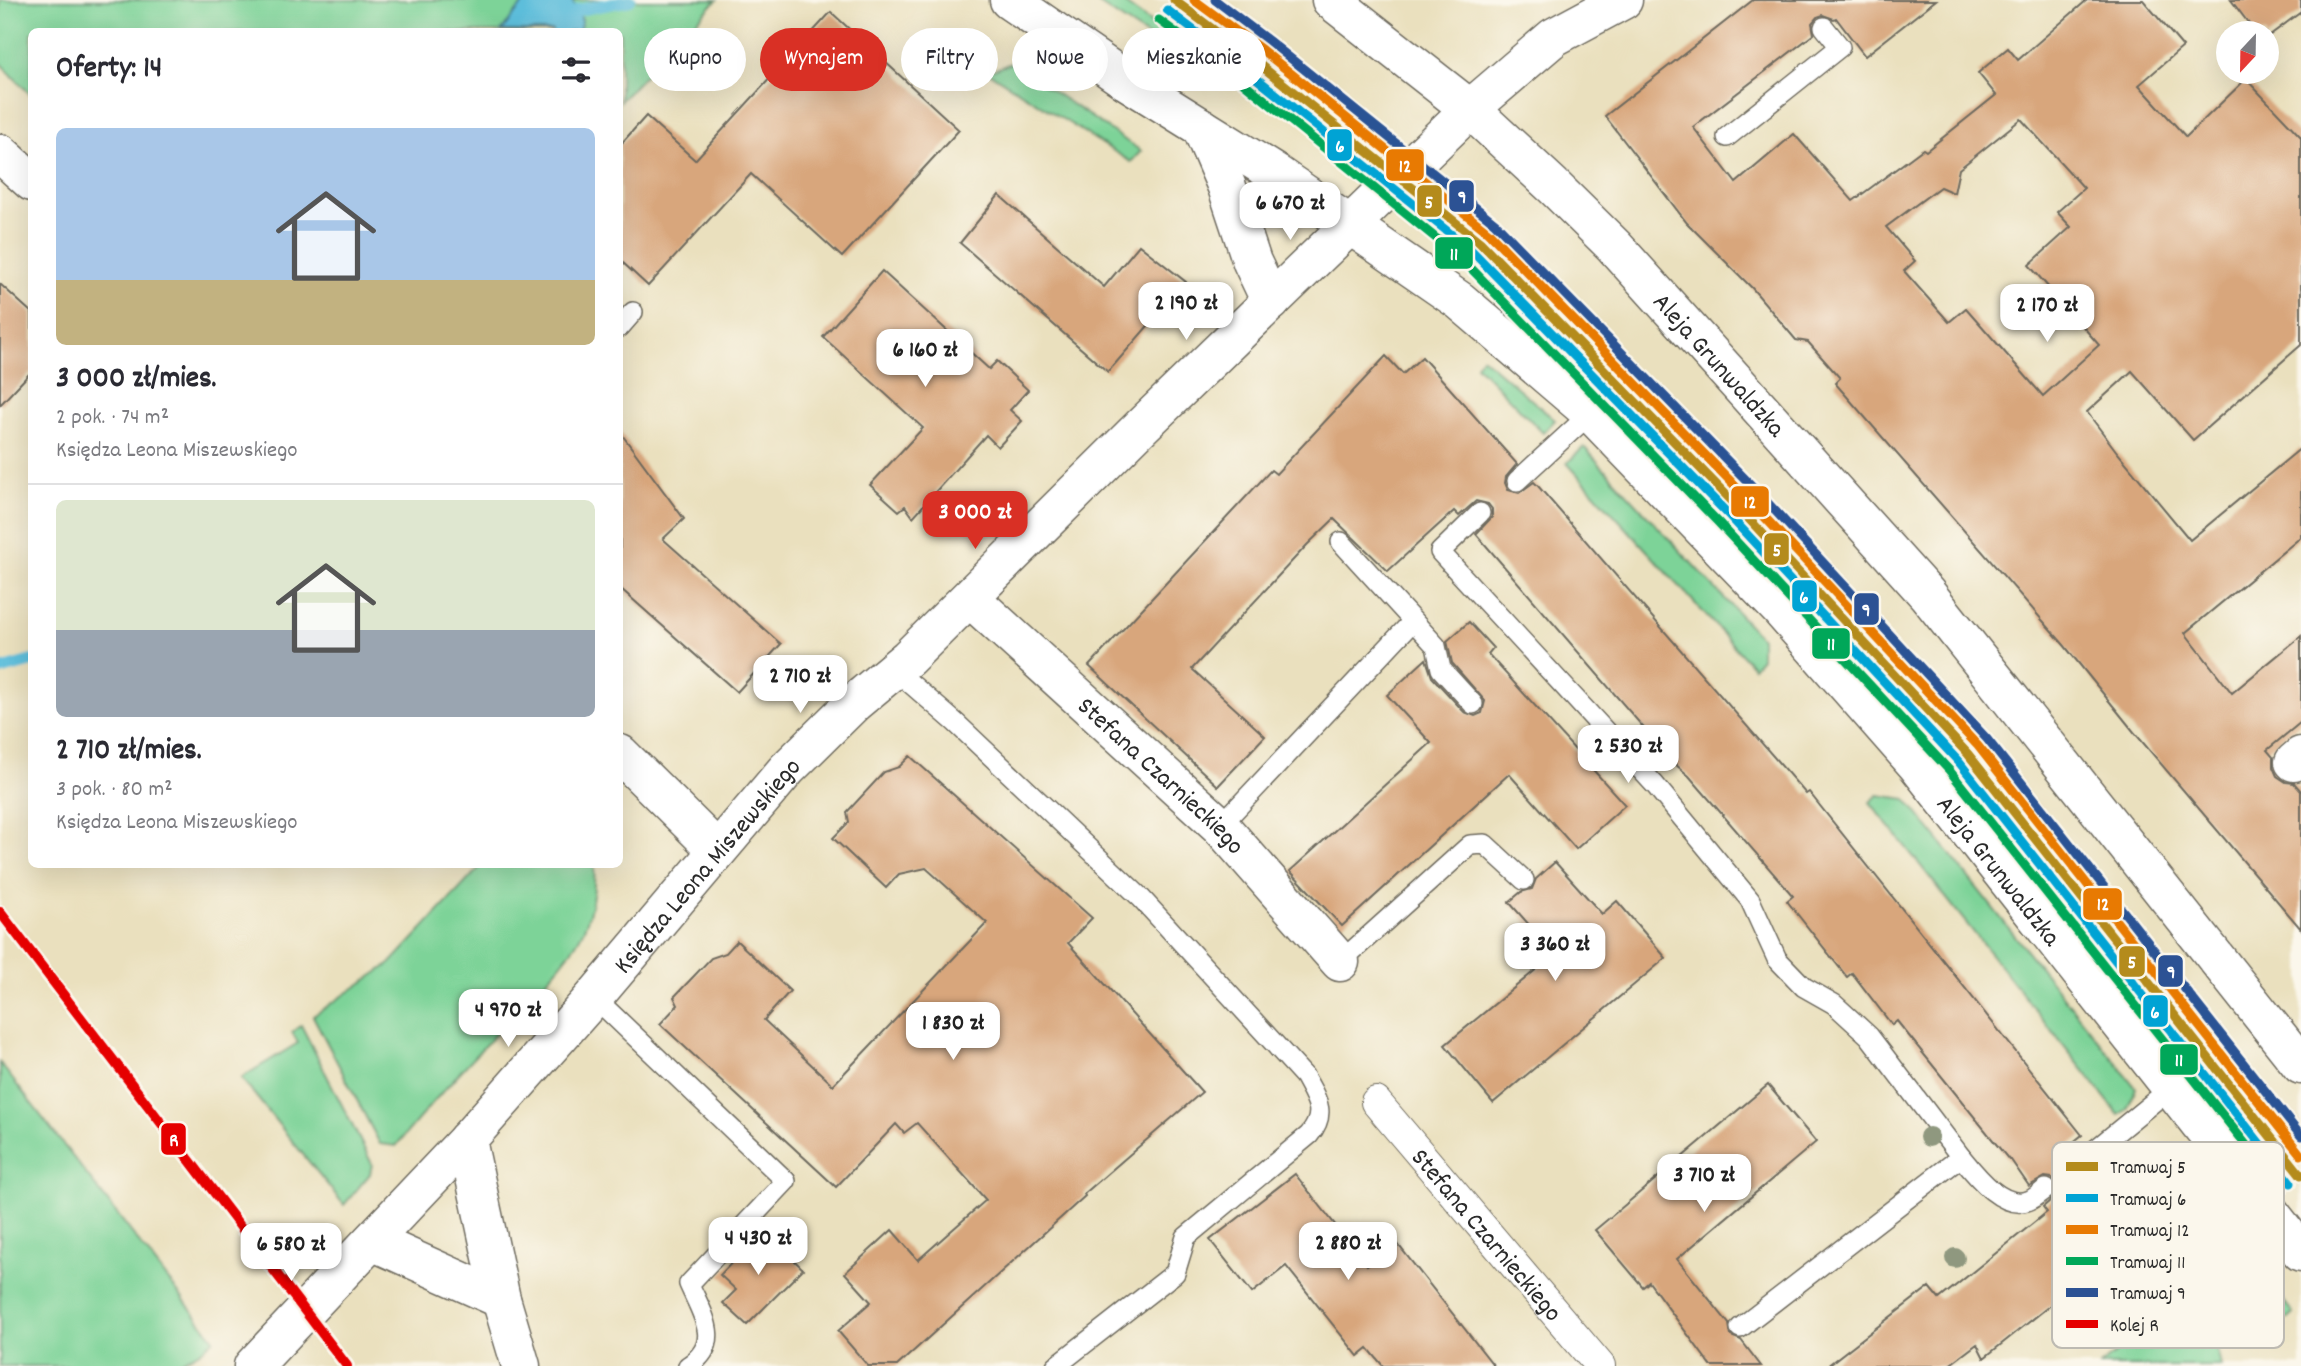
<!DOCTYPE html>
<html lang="pl">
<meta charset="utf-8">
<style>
:root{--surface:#fff;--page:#f2f2f3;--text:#2b2b33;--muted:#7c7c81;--line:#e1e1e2;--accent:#d93025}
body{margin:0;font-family:Dekko,sans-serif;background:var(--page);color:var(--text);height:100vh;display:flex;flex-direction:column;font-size:26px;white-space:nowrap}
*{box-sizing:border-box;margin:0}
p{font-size:23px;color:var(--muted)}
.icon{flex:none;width:38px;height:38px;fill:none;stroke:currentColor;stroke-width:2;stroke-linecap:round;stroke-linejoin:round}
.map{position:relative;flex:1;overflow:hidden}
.drawer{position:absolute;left:28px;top:28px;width:595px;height:840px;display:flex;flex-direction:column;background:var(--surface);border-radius:10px;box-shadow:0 7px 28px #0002}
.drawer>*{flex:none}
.guide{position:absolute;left:644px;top:28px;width:665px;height:63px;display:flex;gap:14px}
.needle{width:46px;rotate:202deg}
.tools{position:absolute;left:2216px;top:21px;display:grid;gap:14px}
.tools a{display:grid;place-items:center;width:63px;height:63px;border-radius:50%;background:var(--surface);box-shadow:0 7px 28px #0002;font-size:35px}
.price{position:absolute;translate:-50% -60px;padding:0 16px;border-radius:14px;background:#fff;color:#222;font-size:23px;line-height:46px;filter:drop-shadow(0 2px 4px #0008)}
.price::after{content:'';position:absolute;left:50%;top:42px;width:21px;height:16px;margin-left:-10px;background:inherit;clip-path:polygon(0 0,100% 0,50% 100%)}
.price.current{background:var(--accent);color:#fff}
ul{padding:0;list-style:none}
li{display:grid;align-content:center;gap:14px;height:371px;padding:0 28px}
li+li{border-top:2px solid var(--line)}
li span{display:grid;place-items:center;height:217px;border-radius:10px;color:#555}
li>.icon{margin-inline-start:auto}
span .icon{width:126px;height:126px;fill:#fffc;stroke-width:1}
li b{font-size:30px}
h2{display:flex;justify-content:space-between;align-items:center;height:84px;padding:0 28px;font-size:30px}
.chip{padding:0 24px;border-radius:32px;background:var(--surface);box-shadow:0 7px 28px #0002;font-size:24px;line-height:63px}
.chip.current{background:var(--accent);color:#fff}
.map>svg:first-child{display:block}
</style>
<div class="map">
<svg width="2301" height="1366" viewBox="0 0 2301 1366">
<rect width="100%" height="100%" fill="#fbf7ec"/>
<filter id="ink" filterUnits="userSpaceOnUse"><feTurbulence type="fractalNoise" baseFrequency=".0143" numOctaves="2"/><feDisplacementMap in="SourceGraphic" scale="14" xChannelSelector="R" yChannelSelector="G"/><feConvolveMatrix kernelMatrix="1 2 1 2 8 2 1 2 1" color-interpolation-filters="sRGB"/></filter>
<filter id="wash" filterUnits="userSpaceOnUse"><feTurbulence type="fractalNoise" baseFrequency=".00686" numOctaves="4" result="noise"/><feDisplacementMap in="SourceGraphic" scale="28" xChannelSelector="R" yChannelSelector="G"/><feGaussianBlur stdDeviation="1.57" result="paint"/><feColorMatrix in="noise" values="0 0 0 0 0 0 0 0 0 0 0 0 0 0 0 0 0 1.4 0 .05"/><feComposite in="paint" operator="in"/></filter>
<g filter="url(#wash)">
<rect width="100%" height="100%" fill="#eae0be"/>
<g fill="#7dd398" stroke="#547f62" stroke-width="2">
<path d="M0 0H717L620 101V32H32L31 95 0 63Z"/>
<path d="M1093 0H1120L1203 61 1193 66Z"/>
<path d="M1011 63 1141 151 1131 162 988 72Z"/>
<path d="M1482 357 1555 420 1543 433 1476 365Z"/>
<path d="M1584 447 1761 638V658L1753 667 1567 463Z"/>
<path d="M1878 795 1906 799 2136 1088 2127 1109 2119 1115 1870 802Z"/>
<path d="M482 865H594C596 890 591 920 577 942 557 973 528 999 503 1026 466 1065 430 1104 396 1146L380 1144 313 1016 390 964Z"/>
<path d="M301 1025 372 1164 370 1174 344 1205 241 1078 298 1043 292 1032Z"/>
<path d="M0 1063 214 1339C199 1355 191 1354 175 1366H0Z"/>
<path d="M2260 1250 2273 1265 2270 1283 2293 1313 2283 1322 2235 1261 2238 1256Z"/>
<path d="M2201 1285 2221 1366H2100Z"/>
</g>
<path fill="#5dbedb" stroke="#447483" stroke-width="2" d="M526 0H572L582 20 579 31H501Z"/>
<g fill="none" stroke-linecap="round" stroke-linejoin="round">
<g stroke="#5dbedb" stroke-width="12">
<path d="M559 32 578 10 630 0"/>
<path d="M0 670 32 661"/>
</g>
</g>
<g id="blocks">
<g fill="#d8a67c" fill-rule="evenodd">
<path d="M1753 0H1936L1865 56 1836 18 1834 19 1823 15 1817 17 1812 23 1814 34 1693 127 1736 183 1794 134 1853 201 1923 149 1926 151 1996 95 1978 73 1997 57 2008 48 2018 60 2087 0H2143L2183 47 2139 85 2186 137 2246 79 2301 137V345L2193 440 2132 371 2087 412 2117 452 2190 540 2301 448V537L2185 633 2232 693 2301 636V722L2267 750 2273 757V767L2277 776 2286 782 2294 783 2301 791V929L2134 732 2064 645 1835 383 1840 378 1808 342 1796 340 1752 288 1687 223 1605 116ZM2021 119 2084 188 2057 212 2071 227 2029 265 2099 345 2043 396 1966 308 1949 322 1904 271 1915 261 1886 227 1940 187 1954 193 1959 169Z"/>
<path d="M2231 0H2301V12L2266 38V33H2256Z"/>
<path d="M831 12 959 130 842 257 751 174 648 286 620 260V145L646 116 695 160Z"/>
<path d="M999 195 1104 287 1139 245 1186 282 1108 372 960 243Z"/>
<path d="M882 271 989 369 997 361 1028 390 1010 410 1022 421 998 447 986 435 913 517 905 506 899 511 870 485 923 428 823 337Z"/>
<path d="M0 284 32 313V371L0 405Z"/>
<path d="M1386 356 1403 374 1422 357 1517 464 1506 477 1505 483 1508 490 1519 493 1534 482 1538 486 1806 794 1809 792 2082 1135 2061 1152 2066 1157 2062 1163 2064 1174 2075 1179 2082 1176 2132 1240 1984 1358 1977 1344 1948 1366H1827L1929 1287 1939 1299 2047 1212 2043 1207 2057 1195 2056 1183 2052 1178 2045 1177 2029 1186 2011 1160H2009L1897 1021 1892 1025 1852 973 1847 977 1787 901 1793 896 1689 776 1675 764 1476 534 1492 517V509L1488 504 1476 501 1459 516 1454 511 1388 571 1334 519 1307 545 1192 669 1265 736 1218 786 1089 666 1271 470 1276 474Z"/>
<path d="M620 432 684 519 663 539 781 644 737 692 620 588Z"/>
<path d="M1469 622 1493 648 1488 654 1625 805 1576 849 1509 774 1342 926 1290 871 1431 743 1387 695 1426 659 1432 677 1464 712 1475 716 1482 713 1485 701 1452 663 1447 641Z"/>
<path d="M910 756 1092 918 1068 943 1202 1092 1084 1194 1085 1196 897 1366H868L838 1331 871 1302 845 1273 892 1230 918 1260 986 1200 917 1123 904 1133 896 1124 836 1187 660 1024 678 1005 674 997 711 958 726 953 737 941 790 991 764 1020 833 1085 987 923 926 868 899 874 886 888 833 838 849 822 847 812 884 772 899 767Z"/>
<path d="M1555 862 1602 914 1617 901 1666 958 1493 1103 1445 1045 1555 954 1509 902 1521 892 1532 889 1536 879Z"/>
<path d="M1768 1085 1816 1142 1677 1259 1729 1324 1731 1336 1741 1340 1761 1366H1711L1649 1282 1643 1287 1595 1230Z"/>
<path d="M1295 1174 1367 1265 1396 1242 1494 1366H1383L1368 1348 1358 1356 1286 1266 1252 1293 1210 1240Z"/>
<path d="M763 1230 803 1269 747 1325 723 1303 736 1290 720 1275Z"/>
</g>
</g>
</g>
<g filter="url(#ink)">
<use href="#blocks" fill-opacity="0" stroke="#6e6a5e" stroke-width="2"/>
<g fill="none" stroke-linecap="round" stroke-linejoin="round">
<g stroke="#6e6a5e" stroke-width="22">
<g id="service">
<path d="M1727 137 1840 47 1824 27"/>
<path d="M620 327 633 312"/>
<path d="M1517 481 1591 413"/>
<path d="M1480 513 1440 552 1655 785 1750 900 1777 959 1804 987 1834 1004 1869 1036 1961 1157 1740 1328"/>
<path d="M1341 542 1436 646 1441 669 1473 704"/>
<path d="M895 670 956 723 1141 898 1304 1076C1316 1098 1328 1113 1309 1135L1186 1237 1175 1273 1056 1366"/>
<path d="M1220 826 1413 621"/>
<path d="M1340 962 1470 845 1485 844 1524 880"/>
<path d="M594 997 786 1181 689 1284C702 1314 724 1343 688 1366"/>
<path d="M1961 1157C1975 1174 2001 1209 2027 1201 2033 1200 2041 1192 2046 1189"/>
<path d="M2074 1167 2172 1087"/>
</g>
</g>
<g stroke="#6e6a5e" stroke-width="32">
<g id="pedestrian">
<path id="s1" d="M1376 1102 1600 1366"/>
</g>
</g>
<g stroke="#6e6a5e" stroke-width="41">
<g id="minor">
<path d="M0 153 32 182"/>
<path id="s2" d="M970 598 1220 826 1340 962"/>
<path d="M620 754 717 850"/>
<path d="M2294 762 2301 756"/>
<path d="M467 1140 501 1299 521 1366"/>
<path d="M372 1241 501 1299"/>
</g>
</g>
<g stroke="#6e6a5e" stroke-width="41">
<g id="secondary">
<path id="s3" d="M253 1366 467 1140 594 997 787 769 854 703 908 658 1142 426 1470 109 1554 37 1623 0"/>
</g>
</g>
<g stroke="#6e6a5e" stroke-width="41">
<g id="primary">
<path id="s4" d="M1009 0 1127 81 1276 174 1460 301 1591 413 1779 608 1917 765 2301 1252"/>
<path id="s5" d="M1331 0 1470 109 1553 186 1614 246 1927 594 2301 1065"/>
<path d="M1201 127 1227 187 1252 262 1271 302"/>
</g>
</g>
<use href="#service" stroke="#fff" stroke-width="19"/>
<use href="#pedestrian" stroke="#fff" stroke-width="30"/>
<use href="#minor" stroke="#fff" stroke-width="38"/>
<use href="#secondary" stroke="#fff" stroke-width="38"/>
<use href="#primary" stroke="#fff" stroke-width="38"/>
<g stroke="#fbf7ec" stroke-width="16">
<path id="rail-1" d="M0 912 347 1366"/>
</g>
<use href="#rail-1" stroke="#e50000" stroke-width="10"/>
<g stroke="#fbf7ec" stroke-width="14">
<path id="tram-1" d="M1174 0 1254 60 1480 242 1736 505 1968 754 2301 1175"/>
</g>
<g stroke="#fbf7ec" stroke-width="14">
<path id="tram-2" d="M1167 10 1246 70 1472 251 1727 513 1959 762 2291 1183"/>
</g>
<g stroke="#fbf7ec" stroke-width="14">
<path id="tram-3" d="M1194 0 1262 50 1488 232 1745 496 1978 746 2301 1155"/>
</g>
<g stroke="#fbf7ec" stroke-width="14">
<path id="tram-4" d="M1159 20 1239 79 1463 260 1718 522 1949 770 2282 1190"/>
</g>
<g stroke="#fbf7ec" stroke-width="14">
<path id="tram-5" d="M1215 0 1269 41 1495 223 1754 488 1987 739 2301 1136"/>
</g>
<use href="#tram-1" stroke="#b48b1c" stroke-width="9"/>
<use href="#tram-2" stroke="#00a3d4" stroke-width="9"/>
<use href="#tram-3" stroke="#e87a02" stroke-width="9"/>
<use href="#tram-4" stroke="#00a759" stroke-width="9"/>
<use href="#tram-5" stroke="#2c5294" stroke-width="9"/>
</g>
<g fill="#8f987f">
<circle cx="1929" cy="1137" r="10"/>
<circle cx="1955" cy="1258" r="10"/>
</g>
</g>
<g text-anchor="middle" stroke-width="5" stroke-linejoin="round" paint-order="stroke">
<g font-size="26" fill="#2b2b2b" stroke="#fbf7ec">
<text dy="9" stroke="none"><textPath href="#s5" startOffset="534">Aleja Grunwaldzka</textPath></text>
<text dy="9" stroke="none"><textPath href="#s2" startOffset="261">Stefana Czarnieckiego</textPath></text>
<text dy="9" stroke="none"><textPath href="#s3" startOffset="676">Księdza Leona Miszewskiego</textPath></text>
<text dy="9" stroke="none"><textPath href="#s4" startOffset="1328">Aleja Grunwaldzka</textPath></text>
<text dy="9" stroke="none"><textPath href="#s1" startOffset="173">Stefana Czarnieckiego</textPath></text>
</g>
</g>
<rect x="2052" y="1142" width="232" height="206" rx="10" fill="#fbf7ec" stroke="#bdbab2" stroke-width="2"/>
<rect x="2066" y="1162" width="32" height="9" fill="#b48b1c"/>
<rect x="2066" y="1194" width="32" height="8" fill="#00a3d4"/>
<rect x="2066" y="1225" width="32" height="9" fill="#e87a02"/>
<rect x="2066" y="1257" width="32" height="8" fill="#00a759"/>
<rect x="2066" y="1288" width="32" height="9" fill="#2c5294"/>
<rect x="2066" y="1320" width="32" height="8" fill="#e50000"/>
<g font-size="19" fill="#2b2b2b">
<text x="2110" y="1173">Tramwaj 5</text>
<text x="2110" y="1205">Tramwaj 6</text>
<text x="2110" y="1236">Tramwaj 12</text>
<text x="2110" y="1268">Tramwaj 11</text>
<text x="2110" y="1299">Tramwaj 9</text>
<text x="2110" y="1331">Kolej R</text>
</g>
<g stroke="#fbf7ec" stroke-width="2.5">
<rect x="1326" y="128" width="27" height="34" rx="7" fill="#00a3d4"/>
<rect x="1385" y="148" width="40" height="34" rx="7" fill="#e87a02"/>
<rect x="1448" y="179" width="27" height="34" rx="7" fill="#2c5294"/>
<rect x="1416" y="184" width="27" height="34" rx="7" fill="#b48b1c"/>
<rect x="1434" y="236" width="40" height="34" rx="7" fill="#00a759"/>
<rect x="1730" y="485" width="40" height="33" rx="7" fill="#e87a02"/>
<rect x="1763" y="532" width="27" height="34" rx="7" fill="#b48b1c"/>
<rect x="1791" y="579" width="27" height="34" rx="7" fill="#00a3d4"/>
<rect x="1853" y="592" width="27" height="34" rx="7" fill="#2c5294"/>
<rect x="1811" y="627" width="40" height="33" rx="7" fill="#00a759"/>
<rect x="2082" y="887" width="41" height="34" rx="7" fill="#e87a02"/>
<rect x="2118" y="945" width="28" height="33" rx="7" fill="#b48b1c"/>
<rect x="2157" y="954" width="27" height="34" rx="7" fill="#2c5294"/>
<rect x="2142" y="994" width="27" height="34" rx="7" fill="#00a3d4"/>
<rect x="2159" y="1043" width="40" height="33" rx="7" fill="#00a759"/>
<rect x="160" y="1122" width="27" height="34" rx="7" fill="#e50000"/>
</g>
<g font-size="19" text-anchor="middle" font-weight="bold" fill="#fff">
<text x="1340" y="152">6</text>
<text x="1405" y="172">12</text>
<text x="1462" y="203">9</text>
<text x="1429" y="208">5</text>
<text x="1454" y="260">11</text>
<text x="1750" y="508">12</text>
<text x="1777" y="556">5</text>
<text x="1804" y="603">6</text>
<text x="1866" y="616">9</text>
<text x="1831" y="650">11</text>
<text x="2103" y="910">12</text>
<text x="2132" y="968">5</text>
<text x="2171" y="978">9</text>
<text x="2155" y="1018">6</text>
<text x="2179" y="1066">11</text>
<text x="174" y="1146">R</text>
</g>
</svg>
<div class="tools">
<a><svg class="needle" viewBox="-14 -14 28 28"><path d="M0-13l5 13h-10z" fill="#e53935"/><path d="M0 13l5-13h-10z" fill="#7c7c81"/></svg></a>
</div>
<b class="price" style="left:1290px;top:242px">6 670 zł</b>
<b class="price" style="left:1186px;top:342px">2 190 zł</b>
<b class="price" style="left:2047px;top:344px">2 170 zł</b>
<b class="price" style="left:925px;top:389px">6 160 zł</b>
<b class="price current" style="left:975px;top:551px">3 000 zł</b>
<b class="price" style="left:800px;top:715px">2 710 zł</b>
<b class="price" style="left:1628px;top:785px">2 530 zł</b>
<b class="price" style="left:1555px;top:983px">3 360 zł</b>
<b class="price" style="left:508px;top:1049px">4 970 zł</b>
<b class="price" style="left:953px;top:1062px">1 830 zł</b>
<b class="price" style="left:1704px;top:1214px">3 710 zł</b>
<b class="price" style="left:758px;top:1277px">4 430 zł</b>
<b class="price" style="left:1348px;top:1282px">2 880 zł</b>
<b class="price" style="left:291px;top:1283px">6 580 zł</b>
<div class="guide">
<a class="chip">Kupno</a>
<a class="chip current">Wynajem</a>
<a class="chip">Filtry</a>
<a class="chip">Nowe</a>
<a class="chip">Mieszkanie</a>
</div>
<section class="drawer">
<h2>Oferty: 14<svg class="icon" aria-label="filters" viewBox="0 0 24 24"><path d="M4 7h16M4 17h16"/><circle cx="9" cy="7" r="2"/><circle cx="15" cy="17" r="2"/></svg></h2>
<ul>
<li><span style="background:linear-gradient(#a9c7e8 70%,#c2b280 0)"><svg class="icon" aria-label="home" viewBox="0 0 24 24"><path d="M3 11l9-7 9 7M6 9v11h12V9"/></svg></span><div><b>3 000 zł/mies.</b><p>2 pok. · 74 m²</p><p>Księdza Leona Miszewskiego</p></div></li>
<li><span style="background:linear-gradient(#dfe7d0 60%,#9aa5b1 0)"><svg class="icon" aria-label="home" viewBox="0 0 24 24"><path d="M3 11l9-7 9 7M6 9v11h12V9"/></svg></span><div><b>2 710 zł/mies.</b><p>3 pok. · 80 m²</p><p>Księdza Leona Miszewskiego</p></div></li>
</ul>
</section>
</div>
